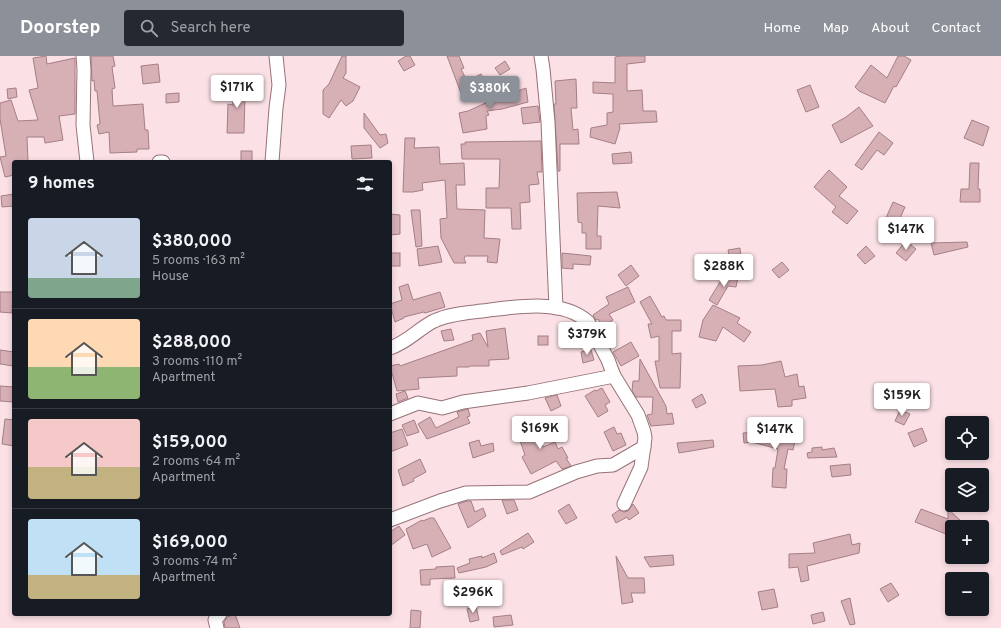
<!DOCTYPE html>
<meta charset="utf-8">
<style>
:root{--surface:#171b24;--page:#242831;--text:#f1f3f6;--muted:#9ea1a6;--line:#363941;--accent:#8c9099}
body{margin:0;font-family:Overpass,sans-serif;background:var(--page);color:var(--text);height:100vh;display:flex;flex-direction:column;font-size:15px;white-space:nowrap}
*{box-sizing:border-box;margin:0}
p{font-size:13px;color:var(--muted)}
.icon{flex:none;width:22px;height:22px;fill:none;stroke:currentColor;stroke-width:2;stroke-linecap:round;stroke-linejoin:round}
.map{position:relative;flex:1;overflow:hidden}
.side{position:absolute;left:12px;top:104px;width:380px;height:456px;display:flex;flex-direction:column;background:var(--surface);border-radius:4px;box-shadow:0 2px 6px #0003}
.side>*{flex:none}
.tools{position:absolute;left:945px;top:360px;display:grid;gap:8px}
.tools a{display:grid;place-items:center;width:44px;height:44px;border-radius:4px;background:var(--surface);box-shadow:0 2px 6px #0003;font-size:20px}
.price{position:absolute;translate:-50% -34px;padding:0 9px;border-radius:4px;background:#fff;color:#222;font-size:13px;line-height:26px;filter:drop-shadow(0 1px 2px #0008)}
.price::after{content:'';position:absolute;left:50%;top:24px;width:12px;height:9px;margin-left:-6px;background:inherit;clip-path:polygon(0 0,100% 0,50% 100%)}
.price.current{background:var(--accent);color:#fff}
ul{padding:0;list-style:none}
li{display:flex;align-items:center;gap:12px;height:100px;padding:0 16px}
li+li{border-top:1px solid var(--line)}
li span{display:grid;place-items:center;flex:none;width:112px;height:80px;border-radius:4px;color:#555}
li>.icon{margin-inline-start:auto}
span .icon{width:48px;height:48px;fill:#fffc;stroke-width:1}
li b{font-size:17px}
h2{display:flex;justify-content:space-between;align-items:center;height:48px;padding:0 16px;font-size:17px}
header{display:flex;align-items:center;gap:24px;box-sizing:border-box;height:56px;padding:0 20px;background:var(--accent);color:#fff}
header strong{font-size:19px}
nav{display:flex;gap:22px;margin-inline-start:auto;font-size:14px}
.search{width:280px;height:36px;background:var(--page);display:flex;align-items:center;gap:10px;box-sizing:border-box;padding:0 14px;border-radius:4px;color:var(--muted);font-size:15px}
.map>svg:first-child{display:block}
</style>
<header>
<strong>Doorstep</strong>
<div class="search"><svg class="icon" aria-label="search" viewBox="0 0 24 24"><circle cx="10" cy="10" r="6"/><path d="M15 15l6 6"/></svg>Search here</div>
<nav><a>Home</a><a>Map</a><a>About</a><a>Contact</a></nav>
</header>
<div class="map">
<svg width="1001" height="572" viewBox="0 0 1001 572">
<rect width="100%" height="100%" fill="#fbe1e5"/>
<g fill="#d7b0b6" stroke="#a47f85">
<path d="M46 0 47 8 75 2V58L59 60 63 84 45 87 44 81H27L28 106H14V119L5 121 0 101 6 100 0 63V47L11 44 18 65 38 64 29 34 38 32 33 2Z"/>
<path d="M91 0H113L115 10 112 11 115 32 112 33 113 50 143 48 145 74H148L149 93H137V96L110 97 109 76 99 78 97 69 100 68 97 35H95L94 24 92 25Z"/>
<path d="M342 0H346V17L343 22 360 31 353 45 346 50 341 44 329 62 323 58V34L329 28Z"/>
<path d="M406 0H410L415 9 404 15 398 5Z"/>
<path d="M447 0H459L464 12 461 13 467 25 481 18 485 26 461 37Z"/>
<path d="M621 0H645V6L627 8V35L642 34 643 55H656L657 66 619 68 620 72 615 88 590 81 591 72 607 69V57L613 56V38L593 37V26L615 27V1Z"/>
<path d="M898 0H904L911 4 896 31 894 30 885 47 859 35 855 31 871 9 887 22Z"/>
<path d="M505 5 510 13 500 19 495 12Z"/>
<path d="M158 8 160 26 143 28 141 10Z"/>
<path d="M242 23 243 38H245L244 77H227L228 48 233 49 231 24Z"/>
<path d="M576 23 577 52H571L573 74 578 73 579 88H560V115H558L554 48H556L555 25Z"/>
<path d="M810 29 819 51 806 56 797 34Z"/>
<path d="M16 32 17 41 8 43 7 33Z"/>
<path d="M526 32 528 46 502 53 487 55 489 59 486 60 487 73 463 77 459 57 468 55 490 45 489 40 512 37Z"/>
<path d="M179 37V46L166 47V38Z"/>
<path d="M538 50 540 66 523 68 521 52Z"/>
<path d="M859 51 873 70 841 87 832 69 846 61Z"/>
<path d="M364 57 380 79 386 78 388 87 380 92 364 72Z"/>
<path d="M972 64 989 71 983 90 964 82Z"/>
<path d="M879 76 893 87 884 99 877 94 862 114 855 109Z"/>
<path d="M405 82H415L414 92 439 91 440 108 464 107 465 129H456L457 153 485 154 484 182 500 183 497 207 487 206 488 200H465L464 203 466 207H454L441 182 440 163 447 162 445 124 422 127 423 134 413 136H403Z"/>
<path d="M541 85 542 116H537L539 128 529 129 530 146 520 147 521 173H512L511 152H486V132H499L500 103H462L461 88H465V86Z"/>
<path d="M371 89 372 102 352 103 351 90Z"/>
<rect x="241" y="95" width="11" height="11"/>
<path d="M631 96 632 107 613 108 612 98Z"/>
<path d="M970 107H979L978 133H980V146H960L961 133H969Z"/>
<path d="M829 114 847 131 839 140 858 155 847 168 832 156 836 151 814 131Z"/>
<path d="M617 136 620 152 598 150 597 180H601V193H586V177H582V167L578 166 577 137Z"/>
<path d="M14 138V150L2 151 1 140Z"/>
<path d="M893 146 905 151 898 167 886 162Z"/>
<path d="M411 154H420L422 190 416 191Z"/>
<path d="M390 158 400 159V178L390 179Z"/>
<path d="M905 186H907L916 193 906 205 896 197Z"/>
<path d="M967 186 968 191 934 199 931 187Z"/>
<path d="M438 190 442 206 419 210 417 193Z"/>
<path d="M866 190 875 200 865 208 857 199Z"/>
<path d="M740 192 741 202 730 203 728 194Z"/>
<rect x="390" y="197" width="10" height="13"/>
<path d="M562 197 591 200 590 209 573 208V213L562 212Z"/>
<path d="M782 206 789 214 779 222 772 214Z"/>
<path d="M631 209 639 220 626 230 618 219Z"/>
<path d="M725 218 738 220 736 231 728 230 717 249 709 244Z"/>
<path d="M408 228 413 244 440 236 445 251 425 257 424 256 404 261V262L395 266 390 248 402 244 399 231Z"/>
<path d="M628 231 635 246 609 258 613 264 603 271 598 263 596 264 593 259 609 248 606 241Z"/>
<path d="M0 236H13L12 257 0 256Z"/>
<path d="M650 240 662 261 664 260 666 264H681V275H672V298L681 297 680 332H660L655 305H659V280L651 282 648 268H652L640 246Z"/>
<path d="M713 249 740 262 737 267 751 276 744 286 723 271 716 285 699 281 703 264Z"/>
<path d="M505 272 509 303 489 304V310H470L469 311H457V320L418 322 419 333 397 335 390 310 399 308 400 310 473 284 472 279 480 277 488 291 486 275Z"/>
<path d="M451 273 454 284 444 285 441 275Z"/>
<rect x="538" y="280" width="10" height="9"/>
<path d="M631 286 639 300 621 310 613 296Z"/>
<path d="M0 294 14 296V310L0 308Z"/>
<path d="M591 294 594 304 583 307 581 296Z"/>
<path d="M640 303 666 350 667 358 672 357 674 368 651 370 647 359 652 358 653 341H636L632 335 633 325H639Z"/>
<path d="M781 305 785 321 797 318 799 331 804 330 806 342 792 344V350L778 351 775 333 740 335 738 310 762 309Z"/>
<path d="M0 330 14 331V346L0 345Z"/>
<path d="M602 332 610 346 605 349 608 355 598 361 585 340 595 334 596 335Z"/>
<path d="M405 335 408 342 398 346 396 338Z"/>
<path d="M702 338 706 347 696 352 692 344Z"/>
<path d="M557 339 561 350 551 355 545 342Z"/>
<path d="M468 353 470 360 467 361 470 367 427 383 418 368 430 361 436 372 459 361 457 356Z"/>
<path d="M900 354 910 358 904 369 895 365Z"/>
<path d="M5 363 14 364V390L2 388Z"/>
<path d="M414 364 419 376 407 380 402 369Z"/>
<path d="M537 366 543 391 555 386 558 393 562 391 568 402H566L571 410 562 413 556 405 531 418 522 401 525 399 516 373Z"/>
<path d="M614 371 617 378 621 377 626 389 613 395 604 376Z"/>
<path d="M762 371 777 374V376L796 380 793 394 788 393 784 413H787L786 432 772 431 773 412H775L778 393 752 386 744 387 743 377 761 376Z"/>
<path d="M922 372 927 385 914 391 908 377Z"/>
<path d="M402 373 408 389 390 396V377Z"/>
<path d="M479 384 481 390 493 387 494 395 473 402 469 387Z"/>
<path d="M713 384 714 391 679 397 677 387Z"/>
<path d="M822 391V394L834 392 837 401 808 402 807 397 812 396V392Z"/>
<path d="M420 403 426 416 413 423 414 425 403 430 398 414Z"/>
<path d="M850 408 851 419 832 421 830 410Z"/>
<path d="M502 444H514L518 454 507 458Z"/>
<path d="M467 445H471L475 456 483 452 486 460 468 472 458 448Z"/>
<path d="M569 448 577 462 566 468 558 455Z"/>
<path d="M633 448 639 457 629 464 627 461 616 467 612 459 619 454 624 456 628 455Z"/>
<path d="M921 453 948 463V453L961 465 956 471H952V480L948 479 946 481V478L915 466Z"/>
<path d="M430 462H434L451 492 432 501 427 488 413 493 406 473 422 464 423 465Z"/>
<path d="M399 470 405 479 390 490V476Z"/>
<path d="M528 477 534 486 523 493 522 491 502 499 500 495Z"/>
<path d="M850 478 852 489 860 487 859 497 807 510 809 524 801 526 798 511 789 512V498L815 497 813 487Z"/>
<path d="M494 497 497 506 486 511 459 517 457 512 470 507 469 503 482 500V502Z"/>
<path d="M673 499 674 509 650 511 644 501Z"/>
<path d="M616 500 628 522H644L645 537H631L633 546 622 548Z"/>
<path d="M454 510 455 522 430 523V529H421L420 514 436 513V511Z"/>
<path d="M891 527 899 539 888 546 880 533Z"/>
<path d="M774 533 778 551 762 554 758 536Z"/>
<path d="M850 542 855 568 850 569 841 545Z"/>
<path d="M476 550 479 564 470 566 467 553Z"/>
<path d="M411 554 421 555 420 572H410Z"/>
<path d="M823 556 825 565 813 568 811 559Z"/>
<path d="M235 558 240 572H225L224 566 227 561Z"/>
<path d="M511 559 513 569 494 571 493 561Z"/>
</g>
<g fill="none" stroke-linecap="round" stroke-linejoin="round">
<g stroke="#967278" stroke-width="15">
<g id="street">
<path d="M83 0 84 13 83 69 87 106"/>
<path d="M541 0 543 13 548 66 556 252"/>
<path d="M159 106H163"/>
<path d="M272 106 276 52 279 29 276 0"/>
<path d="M390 292C408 286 418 273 434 265 449 258 466 257 482 255 514 251 563 242 588 266L608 304 614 320 638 359 644 376 645 382 641 411 624 448"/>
<path d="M390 358 418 347 442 352 463 346 528 337 614 320"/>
<path d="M390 464 440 445 466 437 529 436 576 416 597 410 613 409 644 391"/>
<path d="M217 572 215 564 220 558"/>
</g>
</g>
<use href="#street" stroke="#fff" stroke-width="13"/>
</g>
</svg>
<div class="tools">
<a><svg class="icon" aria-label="locate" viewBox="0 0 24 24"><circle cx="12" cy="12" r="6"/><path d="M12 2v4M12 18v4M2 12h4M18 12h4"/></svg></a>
<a><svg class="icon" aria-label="layers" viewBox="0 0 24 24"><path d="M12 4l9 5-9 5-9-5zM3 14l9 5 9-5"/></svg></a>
<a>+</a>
<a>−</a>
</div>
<b class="price" style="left:237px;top:53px">$171K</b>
<b class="price current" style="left:490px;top:54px">$380K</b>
<b class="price" style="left:906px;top:195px">$147K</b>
<b class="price" style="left:724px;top:232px">$288K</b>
<b class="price" style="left:587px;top:300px">$379K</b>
<b class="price" style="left:902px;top:361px">$159K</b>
<b class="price" style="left:540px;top:394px">$169K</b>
<b class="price" style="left:775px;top:395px">$147K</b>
<b class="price" style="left:473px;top:558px">$296K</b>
<section class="side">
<h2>9 homes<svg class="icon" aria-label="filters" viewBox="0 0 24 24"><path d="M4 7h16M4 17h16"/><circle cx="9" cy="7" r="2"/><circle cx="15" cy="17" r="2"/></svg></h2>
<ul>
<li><span style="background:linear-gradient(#c9d6e8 75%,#7fa58c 0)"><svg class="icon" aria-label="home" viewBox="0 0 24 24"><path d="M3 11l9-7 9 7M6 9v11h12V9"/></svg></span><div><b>$380,000</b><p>5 rooms · 163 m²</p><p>House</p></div></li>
<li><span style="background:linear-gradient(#ffd9b3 60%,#8fb573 0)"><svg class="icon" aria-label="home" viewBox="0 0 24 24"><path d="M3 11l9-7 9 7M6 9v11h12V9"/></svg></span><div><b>$288,000</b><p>3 rooms · 110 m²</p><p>Apartment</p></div></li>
<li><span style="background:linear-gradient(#f6c9c9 60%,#c2b280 0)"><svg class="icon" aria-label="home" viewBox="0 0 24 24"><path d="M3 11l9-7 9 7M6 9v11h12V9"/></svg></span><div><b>$159,000</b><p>2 rooms · 64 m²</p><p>Apartment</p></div></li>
<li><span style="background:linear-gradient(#bfe0f5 70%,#c2b280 0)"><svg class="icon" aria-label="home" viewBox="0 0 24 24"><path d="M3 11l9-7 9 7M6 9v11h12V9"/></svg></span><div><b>$169,000</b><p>3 rooms · 74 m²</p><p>Apartment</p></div></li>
</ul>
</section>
</div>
